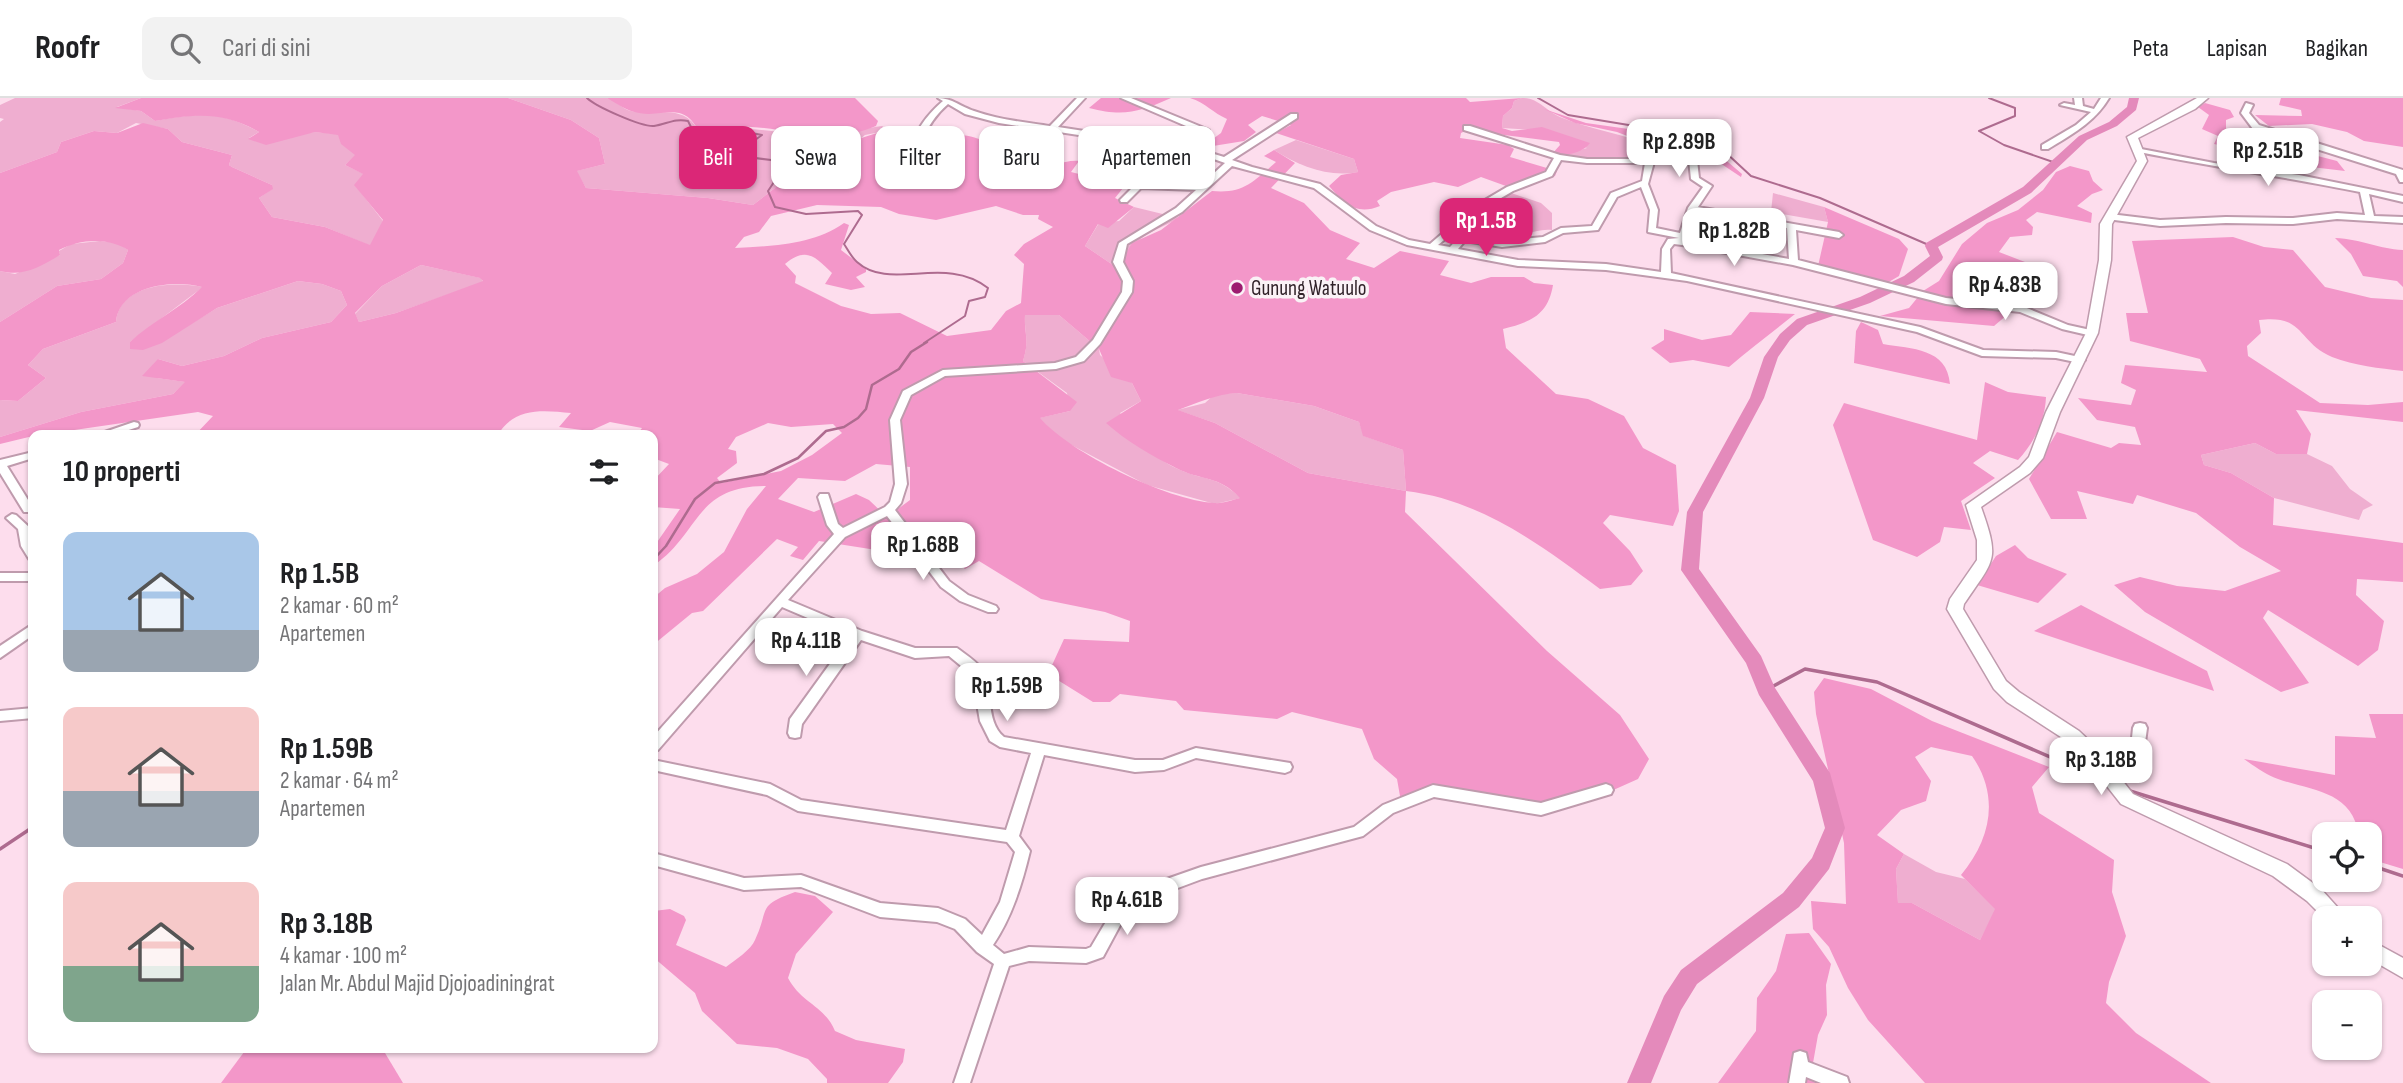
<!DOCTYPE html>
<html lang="id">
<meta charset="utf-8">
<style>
:root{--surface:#fff;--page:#f2f2f2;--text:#202124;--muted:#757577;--line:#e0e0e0;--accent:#db2777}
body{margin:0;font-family:"Sofia Sans Condensed",sans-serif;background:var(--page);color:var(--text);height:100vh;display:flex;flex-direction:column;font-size:26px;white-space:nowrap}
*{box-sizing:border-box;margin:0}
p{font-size:23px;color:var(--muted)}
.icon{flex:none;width:38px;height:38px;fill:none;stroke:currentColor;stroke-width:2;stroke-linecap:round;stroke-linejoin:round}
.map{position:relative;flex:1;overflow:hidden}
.drawer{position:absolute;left:28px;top:332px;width:630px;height:623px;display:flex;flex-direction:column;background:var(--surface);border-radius:14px;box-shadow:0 2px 5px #0004}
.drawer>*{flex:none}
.banner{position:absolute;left:679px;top:28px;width:665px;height:63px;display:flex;gap:14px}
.fabs{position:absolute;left:2312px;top:724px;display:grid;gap:14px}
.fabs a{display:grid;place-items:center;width:70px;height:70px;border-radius:14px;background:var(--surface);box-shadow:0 2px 5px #0004;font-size:35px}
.price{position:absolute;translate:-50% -60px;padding:0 16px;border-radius:14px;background:#fff;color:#222;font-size:23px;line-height:46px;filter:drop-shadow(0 2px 4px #0008)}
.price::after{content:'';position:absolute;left:50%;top:42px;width:21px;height:16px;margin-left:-10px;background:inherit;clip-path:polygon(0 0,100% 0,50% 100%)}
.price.current{background:var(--accent);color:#fff}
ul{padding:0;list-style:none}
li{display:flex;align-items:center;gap:21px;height:175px;padding:0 35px}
li span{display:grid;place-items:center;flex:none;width:196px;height:140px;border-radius:14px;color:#555}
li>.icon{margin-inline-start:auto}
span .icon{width:84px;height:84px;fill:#fffc;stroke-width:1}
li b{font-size:30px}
h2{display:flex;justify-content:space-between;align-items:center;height:84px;padding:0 35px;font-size:30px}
.chip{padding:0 24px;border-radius:14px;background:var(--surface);box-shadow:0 2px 5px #0004;font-size:24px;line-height:63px}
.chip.current{background:var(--accent);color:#fff}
header{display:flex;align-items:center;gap:42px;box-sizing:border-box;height:98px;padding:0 35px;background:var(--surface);border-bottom:2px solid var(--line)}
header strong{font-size:33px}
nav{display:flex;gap:38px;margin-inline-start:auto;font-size:24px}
.search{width:490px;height:63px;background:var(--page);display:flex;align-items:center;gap:18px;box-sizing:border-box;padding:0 24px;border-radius:14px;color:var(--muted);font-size:26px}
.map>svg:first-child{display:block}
</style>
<header>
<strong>Roofr</strong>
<div class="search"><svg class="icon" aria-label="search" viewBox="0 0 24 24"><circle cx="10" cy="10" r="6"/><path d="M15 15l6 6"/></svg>Cari di sini</div>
<nav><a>Peta</a><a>Lapisan</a><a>Bagikan</a></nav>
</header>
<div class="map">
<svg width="2403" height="985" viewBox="0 0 2403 985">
<rect width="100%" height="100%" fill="#fddded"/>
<g fill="#efaed0">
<path d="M15 0H141L117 9 141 13 155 23C198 15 220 12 259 34L249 40 315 34 338 36 356 57 345 67 364 76 355 87 383 123 371 148 325 129 272 119 259 100 272 91V87L232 69 229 67 232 57 182 44 168 31 136 25 117 35 94 33 61 44 57 54 0 75V24L4 21 0 20V7Z"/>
<path d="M508 0C530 0 588 0 607 0 616 2 622 11 631 13 657 19 684 4 699 34 743 24 780 37 824 38 847 39 864 29 883 28L880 34 865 37 859 42 778 59 789 71 775 90 753 107 708 100 586 90 576 73 605 66 599 40 571 22Z"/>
<path d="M1522 0C1539 0 1546 13 1560 19 1591 32 1625 36 1656 49L1650 52 1647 64 1561 62 1565 56 1587 50 1535 32 1502 30 1503 18 1512 10 1514 3Z"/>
<path d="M1296 42 1354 61 1358 74C1329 80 1299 68 1274 52Z"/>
<path d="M1511 95 1541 105 1552 115V132C1524 129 1497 159 1464 131L1493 104Z"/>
<path d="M1773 95 1824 109 1828 124 1771 114Z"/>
<path d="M1134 109 1179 120C1169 126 1158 130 1148 136 1134 143 1129 162 1113 167L1085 148 1099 125 1119 123Z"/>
<path d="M100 143 118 145 128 152 123 165 101 181 57 188 0 224V173L15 176 60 157 59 153 71 146Z"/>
<path d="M421 167 481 180 483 184 396 215 359 224 355 216 382 188Z"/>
<path d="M298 183 322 186 341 193 347 207 331 224 262 240 224 258 182 268 158 261 157 280 186 284 173 296 81 314 0 339V302L18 303 46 280 28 267 43 251 116 224C119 186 173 183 203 189L130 244 184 230 217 210Z"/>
<path d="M1025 216 1059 217 1099 251 1100 257 1132 285 1141 303 1120 315C1137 336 1152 360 1178 371 1207 384 1214 376 1241 400L1215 406 1147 387 1060 341 1039 320 1070 313 1067 295 1023 263C1030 241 1024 237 1025 216Z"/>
<path d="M1237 295 1314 308 1359 324 1364 338 1403 352 1406 393 1308 375 1215 325 1177 312 1205 305 1215 296Z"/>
<path d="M2255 345 2276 356H2307L2332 368 2350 391 2373 407 2363 412 2359 422 2274 400 2231 375 2204 367 2201 357Z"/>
<path d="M1904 756 1936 774 1965 781 1996 811 1980 842 1912 805 1898 806 1896 771Z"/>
</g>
<g fill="#f397c9" fill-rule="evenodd">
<path d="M141 0H508L571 22 599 40 605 66 577 73 586 90 708 100 753 107 775 90 789 71 778 59 824 47 843 46 880 34 876 59 937 62 954 56V46L949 39C971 30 999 53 1021 58 1030 61 1043 65 1053 65 1062 66 1069 62 1079 63L1071 74 1099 81 1137 60 1146 63 1138 73 1122 83 1123 90 1115 100 1134 109 1108 130 1098 126 1085 148 1113 167 1121 164 1132 145 1161 132 1212 93C1243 96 1253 84 1276 64L1264 58 1274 52 1295 65 1271 90 1304 105 1330 132 1360 145 1346 161 1374 170 1400 153 1449 163 1440 177 1471 185 1491 179H1524L1534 185 1553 187C1548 217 1531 224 1503 231L1506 250 1556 296 1588 301 1624 318 1643 350 1676 367 1679 413 1673 428 1610 417 1603 425 1630 453 1643 473 1631 487 1600 491C1541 447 1481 402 1406 393L1405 414 1547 553 1620 617 1649 661 1638 681 1582 706 1543 716 1435 700 1408 708 1400 698 1397 681 1374 661 1362 631 1292 614 1277 621 1184 612 1176 603 1120 596 1110 604H1093L1048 576 1064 541 1129 544 1130 523 1105 514 1041 501 979 463 965 471 922 433 889 454 819 443 803 462 790 458 798 449 777 441 703 513 692 515 653 547V500L665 490 697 476 724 454 747 411 766 388C694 388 701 435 653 468V450L680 411 653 409V383L669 366 653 360V338H636L642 330 610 324 590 333 559 329 571 315C542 312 514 309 497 338H194L213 318 198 314 33 338 0 346V339L81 314 173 296 185 284 142 278 158 261 182 268 224 258 262 240 331 224 347 207 341 193 322 186 298 183 217 210 162 245 143 252 130 251V244C152 223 180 211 202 189 174 181 119 187 116 224L43 251 28 267 46 280 18 303 0 302V224L57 188 101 181 123 165 128 152C108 139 80 141 59 152L60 157C40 169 23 179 0 173V75L57 54 61 44 94 33 117 35 143 25 168 31 182 44 232 57 229 67 232 69 272 87 273 91 259 100 272 119 325 129 370 147 383 122 354 87 363 76 345 67 355 57 341 46 338 37 315 34 266 47 248 41 259 34C223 13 195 16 155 23L141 13 115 10ZM817 107 881 109 899 116 936 122 996 108 1023 117H1039L1038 121 1053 129 1024 146 1014 157 1024 166 1021 205 1006 213 991 232 947 238 900 215 871 216 841 208 795 185 796 178 785 166C807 147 817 161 832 175L825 186 851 192 865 189 856 179 866 174V171L841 152 849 127 844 125C813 147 771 148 735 150L744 139 759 134 771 118ZM421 167 480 180 483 183 396 215 359 224 355 215 382 188ZM1025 217H1059L1099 251 1111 279 1132 285 1141 303 1106 325C1126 343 1152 358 1176 370 1201 383 1219 377 1240 400 1232 402 1222 406 1214 405 1167 402 1070 355 1040 320L1070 313 1077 304 1023 263C1030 240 1024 238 1025 217ZM1237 295 1314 308 1359 324 1363 338 1403 352 1406 393 1308 375 1215 325 1178 312C1197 305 1217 296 1237 295ZM768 325 791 329 833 326 842 335 812 357 781 373 721 385 717 380 737 365 736 353 728 351 736 339ZM876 366 910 369V402L887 419 869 402 856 396 814 414 778 401 798 380 845 383Z"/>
<path d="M607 0H855L878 23 876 28C859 35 841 39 822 38 795 36 728 19 708 36L699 34C683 2 664 20 639 15 627 13 617 6 607 0Z"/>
<path d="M1101 0H1171C1139 14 1124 19 1089 10Z"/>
<path d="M1190 0H1466L1470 4 1522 0 1514 3 1512 10 1503 18 1502 30 1512 33 1542 29 1590 45C1583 55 1563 59 1552 56L1560 47 1559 44 1504 37 1471 30 1461 35 1460 40 1508 47 1514 51 1510 59 1557 73 1555 78 1517 92 1481 79 1458 89 1434 84 1391 94 1377 103 1380 108C1356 118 1344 105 1329 88L1341 77 1358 74 1354 61 1276 35 1291 27 1262 18 1248 27 1256 34 1244 43 1213 48 1210 43 1221 35 1227 21C1213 15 1206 5 1190 0Z"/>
<path d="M2281 0H2403V49L2364 43 2347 34 2312 26 2269 28 2255 17 2302 18 2301 12 2279 7Z"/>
<path d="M2205 5 2230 12 2234 19 2226 22V34L2337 63 2345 73 2285 66 2282 71C2248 71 2240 51 2214 46L2218 38 2202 31 2209 17 2198 9Z"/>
<path d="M1544 11 1586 25 1671 37 1722 59 1742 76 1741 79 1720 65 1690 54 1656 49 1617 34 1575 25Z"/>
<path d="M2070 68 2089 73 2093 83 2103 92 2092 96 2077 108 2092 115 2091 125 2037 114 2026 122 2033 129 2032 137 2010 139 1999 154 2048 173 2054 190 2033 195 1994 228 1880 218 1909 210 1923 193 1939 183 1962 146 1987 125 2018 112 2043 92 2056 74Z"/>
<path d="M1824 109 1899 141 1908 151 1899 178 1887 185 1818 168 1828 124Z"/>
<path d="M2233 139 2264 149 2293 152 2325 189 2371 200 2403 202V273C2379 270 2355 268 2332 259 2297 244 2305 216 2259 222L2261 235 2247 248 2248 258 2320 305 2368 307 2403 304V324L2296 312 2311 336 2307 356H2276L2255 345 2201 357 2204 367 2231 375 2274 400 2273 427 2403 445V484L2357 481 2356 497 2384 523 2378 552 2358 568 2268 512 2263 520 2309 585 2281 594 2145 514 2114 487 2140 479 2177 488 2225 493 2281 473 2240 449 2196 415 2137 397 2133 406 2077 393 2087 421H2051L2029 381 2057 334 2111 350 2119 345 2141 347 2135 329 2097 322 2078 300 2131 307 2136 292 2121 285 2125 267 2207 274 2200 261 2130 243 2126 215H2148L2132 143Z"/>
<path d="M2335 140C2362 141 2378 151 2403 152V189L2397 183 2363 178 2351 156Z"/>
<path d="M1750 214 1795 216C1773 234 1751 250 1729 269L1693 262 1670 265 1651 250 1664 242V231L1702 242 1731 237Z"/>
<path d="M1861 224 1878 232 1883 246C1912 251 1947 250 1950 286L1854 265 1856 233Z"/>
<path d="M1985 284 2008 294 2046 299C2045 323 2034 345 2018 362L1990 353 1973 365 1995 380 1961 403 1971 432 1944 429 1940 444 1917 459 1873 442 1833 327 1844 305 1977 342Z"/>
<path d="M2015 447 2028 460 2067 476 2038 505 1977 487 1996 458Z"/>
<path d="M2081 507 2207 573 2214 593 2034 533Z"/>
<path d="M1824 580 1871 591 1932 623 2049 669 2032 689 2039 715 2114 762 2112 794 2126 838 2109 884 2106 905 2136 935 2211 985H1925L1868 922 1848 890 1829 849 1813 831 1811 803 1846 806 1844 745 1816 616 1814 594ZM1931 649 1972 658C2000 698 1991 741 1961 777L1995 811 1980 842 1912 805H1898L1896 771 1904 756 1877 737 1901 712 1926 703 1931 683 1915 659Z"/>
<path d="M2369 616H2403V771L2370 761V737H2359C2352 693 2313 693 2278 681 2266 677 2254 668 2244 661L2335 677V638L2376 640Z"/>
<path d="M795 794 815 798 833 814 796 856 788 880C801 905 825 908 835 933L856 942 905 951 903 964 888 985H827V981L808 961 777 950 737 946 702 913 695 895 653 859 654 813 670 811 684 818 686 822 676 847 726 869C735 862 751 852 755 842 770 810 756 808 795 794Z"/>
<path d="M1809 835 1831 866 1826 887 1827 917 1818 937 1813 965 1823 985H1718L1756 933 1757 900 1776 873 1786 836Z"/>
<path d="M247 950H382L403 985H221Z"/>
</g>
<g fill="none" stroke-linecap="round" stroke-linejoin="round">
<g stroke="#ae6b8f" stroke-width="2">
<path d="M587 0C595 8 641 29 654 28 667 26 675 20 688 23L693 33 701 38 726 30 762 37 741 52 739 58 771 62 782 72 768 93 775 109 806 116 858 113 862 117 844 146C848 152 852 160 857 164 890 194 945 156 988 190L985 199 969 203 965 218 924 245"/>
<path d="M1538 0 1568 17 1683 36 1724 53 1751 78 1820 100 1931 148"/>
<path d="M1989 0 2015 10V18L1979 33 2004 47 2056 65"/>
</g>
<path stroke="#ae6b8f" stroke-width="2.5" d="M653 462 666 448 695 401 715 385 764 376 798 360 826 333 844 329 858 320 866 311 872 287 899 271 911 254 927 244"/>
<g stroke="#ae6b8f" stroke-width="3.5">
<path d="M1766 592 1805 571 1877 584 2101 681"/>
<path d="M2130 693 2324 753"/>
<path d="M0 751 33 729"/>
<path d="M2370 767 2403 778"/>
</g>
<path fill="#e48abb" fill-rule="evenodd" d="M2129 0H2139L2136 12 2117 28 2087 42 2031 95 1938 149 1943 159 1942 162 1914 184 1870 205 1807 227 1790 242 1778 259 1764 300 1703 414 1699 471 1761 558 1775 590 1830 675 1845 730 1829 771 1799 809 1697 886 1681 912 1651 985H1627L1664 898 1681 872 1783 795 1812 760 1825 730 1813 683 1759 597 1746 565 1681 472 1687 414 1750 300 1764 259 1780 236 1797 221 1860 199 1904 178 1930 158 1925 148 1926 145 2023 89 2079 38 2109 24 2127 9Z"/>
<g stroke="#bf9bad" stroke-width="4">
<g id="minor">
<path d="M938 0C952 0 961 9 974 13 999 22 1024 24 1050 28L1077 0H1085L1058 29 1182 48 1200 34 1121 0H1131L1209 32V36L1191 49 1224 59 1291 16H1297V20L1232 62 1252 69 1320 86 1376 128 1409 142 1430 146 1473 109 1507 89 1546 74 1554 60 1464 32V28H1470L1560 57 1587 61H1648L1661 51 1665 53 1654 64 1648 86 1658 112 1656 130 1680 135 1688 110 1703 89 1691 81 1689 62 1693 60 1697 62 1699 80 1712 88 1698 109 1839 134 1843 137 1839 140 1796 132 1798 162 1946 200 2022 208 2068 227 2095 233 2097 235 2092 238 2062 231 2020 214 1946 206 1793 167 1682 147 1674 146 1670 151 1671 175 1920 229 1983 252 2056 254 2084 260 2085 262 2080 265 2056 260 1982 258 1917 234 1687 183 1606 172 1518 168 1407 147 1370 132 1314 90 1232 68 1182 114 1127 146 1123 164 1133 183 1132 194 1100 246 1084 263 1056 271 945 278 911 297 900 322 907 386 901 405 895 412 949 483 968 497 996 508 998 511 996 514H988L960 503 941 489 887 418 845 439 788 502 862 533 915 550H957C965 556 976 563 982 571 994 586 984 623 1004 639L1135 662H1163L1196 650 1290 665 1292 669 1290 673 1285 675 1196 660 1164 672 1135 674 1044 657 1019 738 1030 753C1022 786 1012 819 993 847L1004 856 1029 849 1086 851 1091 849 1114 810 1124 799 1141 790 1201 769 1354 729 1383 707 1433 687 1541 705 1606 686 1611 688 1613 692 1611 696 1541 717 1434 699 1393 715 1363 738 1202 781 1151 800 1134 809 1124 820 1103 859 1086 865 1029 863 1009 868 970 985H954L994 866 977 854 955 831 937 824 880 819 801 789 744 792 653 767V755L744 780 801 777 880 805 938 810 965 821 982 837 1000 804 1015 754 1007 744 798 713 767 697 653 672V662L770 686 801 702 1006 732 1031 655 1000 649 990 643 980 623 972 577 949 558 915 560 861 542 802 626 800 639 795 640 790 639 788 635 790 621 850 538 782 509 658 652 653 653V639L834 436 827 427 818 399 820 396H828L838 426 843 430 885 409 890 404 895 386 890 322 903 293 943 272 1055 265 1076 259 1093 242 1122 194 1123 183 1113 164 1119 145 1176 110 1196 92 1141 90 1127 104H1121L1120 102 1136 86 1149 62 1136 57 1113 73H1107V69L1141 48 1145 50 1141 54 1158 61 1144 85 1201 87 1225 65 1197 55 999 25 965 16 948 6C935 17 927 30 920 46L929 47V51L912 50C914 33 929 15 943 3ZM1561 62 1587 65H1645L1642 83 1611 95 1592 128 1561 130 1543 139 1502 143 1463 137 1460 138 1450 149 1438 147 1479 113 1513 93 1552 78ZM1641 89 1650 112 1648 134 1679 140 1668 141 1662 151 1661 174 1606 166 1518 162 1458 151 1465 143 1502 149 1545 144 1563 135 1598 132 1617 99ZM1695 113 1787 130 1789 161 1687 142Z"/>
<path d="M2074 0H2082L2083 8 2094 11 2101 0H2109C2095 24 2071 37 2048 51H2042V47L2076 27 2091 14 2060 7 2064 5 2075 7Z"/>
<path d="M2246 5 2253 7 2249 15 2259 27 2403 72V84H2400L2396 76 2253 31 2241 15Z"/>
<path d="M2136 50 2214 65 2299 77 2403 98V104L2369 96 2374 118 2403 119V125L2337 121 2293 126 2226 125 2160 128 2107 121V117L2110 116 2160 122 2226 119 2293 120 2337 115 2365 117 2360 94C2287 79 2213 69 2139 54L2135 52Z"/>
<path d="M134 324 138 325 139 327 138 329 110 338H93Z"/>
<path d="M33 354V360L7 368 33 410 32 414H24L0 375V362Z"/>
<path d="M12 416 16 417 30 430 33 462 29 461 21 448 18 431 6 420Z"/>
<rect x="0" y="475" width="33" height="8"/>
<path d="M33 526V537L0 560V548Z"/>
<path d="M33 610V620L0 623V613Z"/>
<path d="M2140 625 2145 626 2147 630 2140 681 2135 683 2095 670 2093 666 2095 662 2100 661 2129 670 2133 630 2135 626Z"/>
<path d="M1800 953 1806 955 1808 964 1847 979 1849 985H1821L1806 979 1805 985H1789L1794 955Z"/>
</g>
</g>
<g stroke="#bf9bad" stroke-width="3">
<g id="tertiary">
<path d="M2197 0H2208L2195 11 2138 40 2147 63 2112 126 2111 162 2098 235 2060 314 2043 360 2030 375 1981 409C2000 463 1995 460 1964 506L1963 511 2006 583 2019 594 2079 633 2096 649 2133 696 2287 766 2321 791 2348 821H2325L2307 803 2273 778 2121 706 2084 659 2067 643 2007 604 1994 591 1947 511 1950 501 1977 462V442L1966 407 2020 369 2029 359 2046 314 2086 235 2099 162 2100 126 2137 63 2127 39Z"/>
<path d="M2370 842 2403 860V880L2370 861Z"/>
</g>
</g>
<use href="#minor" fill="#fff" fill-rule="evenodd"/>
<use href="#tertiary" fill="#fff" fill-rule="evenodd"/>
</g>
<circle fill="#9d1c70" stroke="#faf2f6" stroke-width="2.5" cx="1237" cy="190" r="7"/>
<g text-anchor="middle" stroke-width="7" stroke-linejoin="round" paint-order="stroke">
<g font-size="21" fill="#302229" stroke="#faf2f6" text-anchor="start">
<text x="1251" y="197">Gunung Watuulo</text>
</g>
</g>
</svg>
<div class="fabs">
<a><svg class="icon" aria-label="locate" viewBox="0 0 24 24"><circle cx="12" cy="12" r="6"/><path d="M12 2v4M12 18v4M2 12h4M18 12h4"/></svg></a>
<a>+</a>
<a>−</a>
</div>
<b class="price" style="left:1679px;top:81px">Rp 2.89B</b>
<b class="price" style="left:2268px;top:90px">Rp 2.51B</b>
<b class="price current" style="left:1486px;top:160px">Rp 1.5B</b>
<b class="price" style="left:1734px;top:170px">Rp 1.82B</b>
<b class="price" style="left:2005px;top:224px">Rp 4.83B</b>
<b class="price" style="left:923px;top:484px">Rp 1.68B</b>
<b class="price" style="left:806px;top:580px">Rp 4.11B</b>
<b class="price" style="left:1007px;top:625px">Rp 1.59B</b>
<b class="price" style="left:2101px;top:699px">Rp 3.18B</b>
<b class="price" style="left:1127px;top:839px">Rp 4.61B</b>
<div class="banner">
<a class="chip current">Beli</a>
<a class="chip">Sewa</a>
<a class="chip">Filter</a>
<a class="chip">Baru</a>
<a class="chip">Apartemen</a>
</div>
<section class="drawer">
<h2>10 properti<svg class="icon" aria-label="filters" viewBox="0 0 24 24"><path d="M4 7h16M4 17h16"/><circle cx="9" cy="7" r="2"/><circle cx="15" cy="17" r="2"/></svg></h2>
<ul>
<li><span style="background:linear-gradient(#a9c7e8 70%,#9aa5b1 0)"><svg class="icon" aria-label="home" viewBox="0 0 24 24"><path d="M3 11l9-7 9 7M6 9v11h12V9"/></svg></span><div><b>Rp 1.5B</b><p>2 kamar · 60 m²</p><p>Apartemen</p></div></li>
<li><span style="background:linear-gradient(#f6c9c9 60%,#9aa5b1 0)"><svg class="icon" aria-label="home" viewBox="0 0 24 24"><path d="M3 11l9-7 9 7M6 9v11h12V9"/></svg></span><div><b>Rp 1.59B</b><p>2 kamar · 64 m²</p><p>Apartemen</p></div></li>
<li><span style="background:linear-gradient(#f6c9c9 60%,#7fa58c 0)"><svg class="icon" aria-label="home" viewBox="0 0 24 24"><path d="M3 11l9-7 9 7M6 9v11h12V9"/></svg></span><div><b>Rp 3.18B</b><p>4 kamar · 100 m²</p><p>Jalan Mr. Abdul Majid Djojoadiningrat</p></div></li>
</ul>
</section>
</div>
